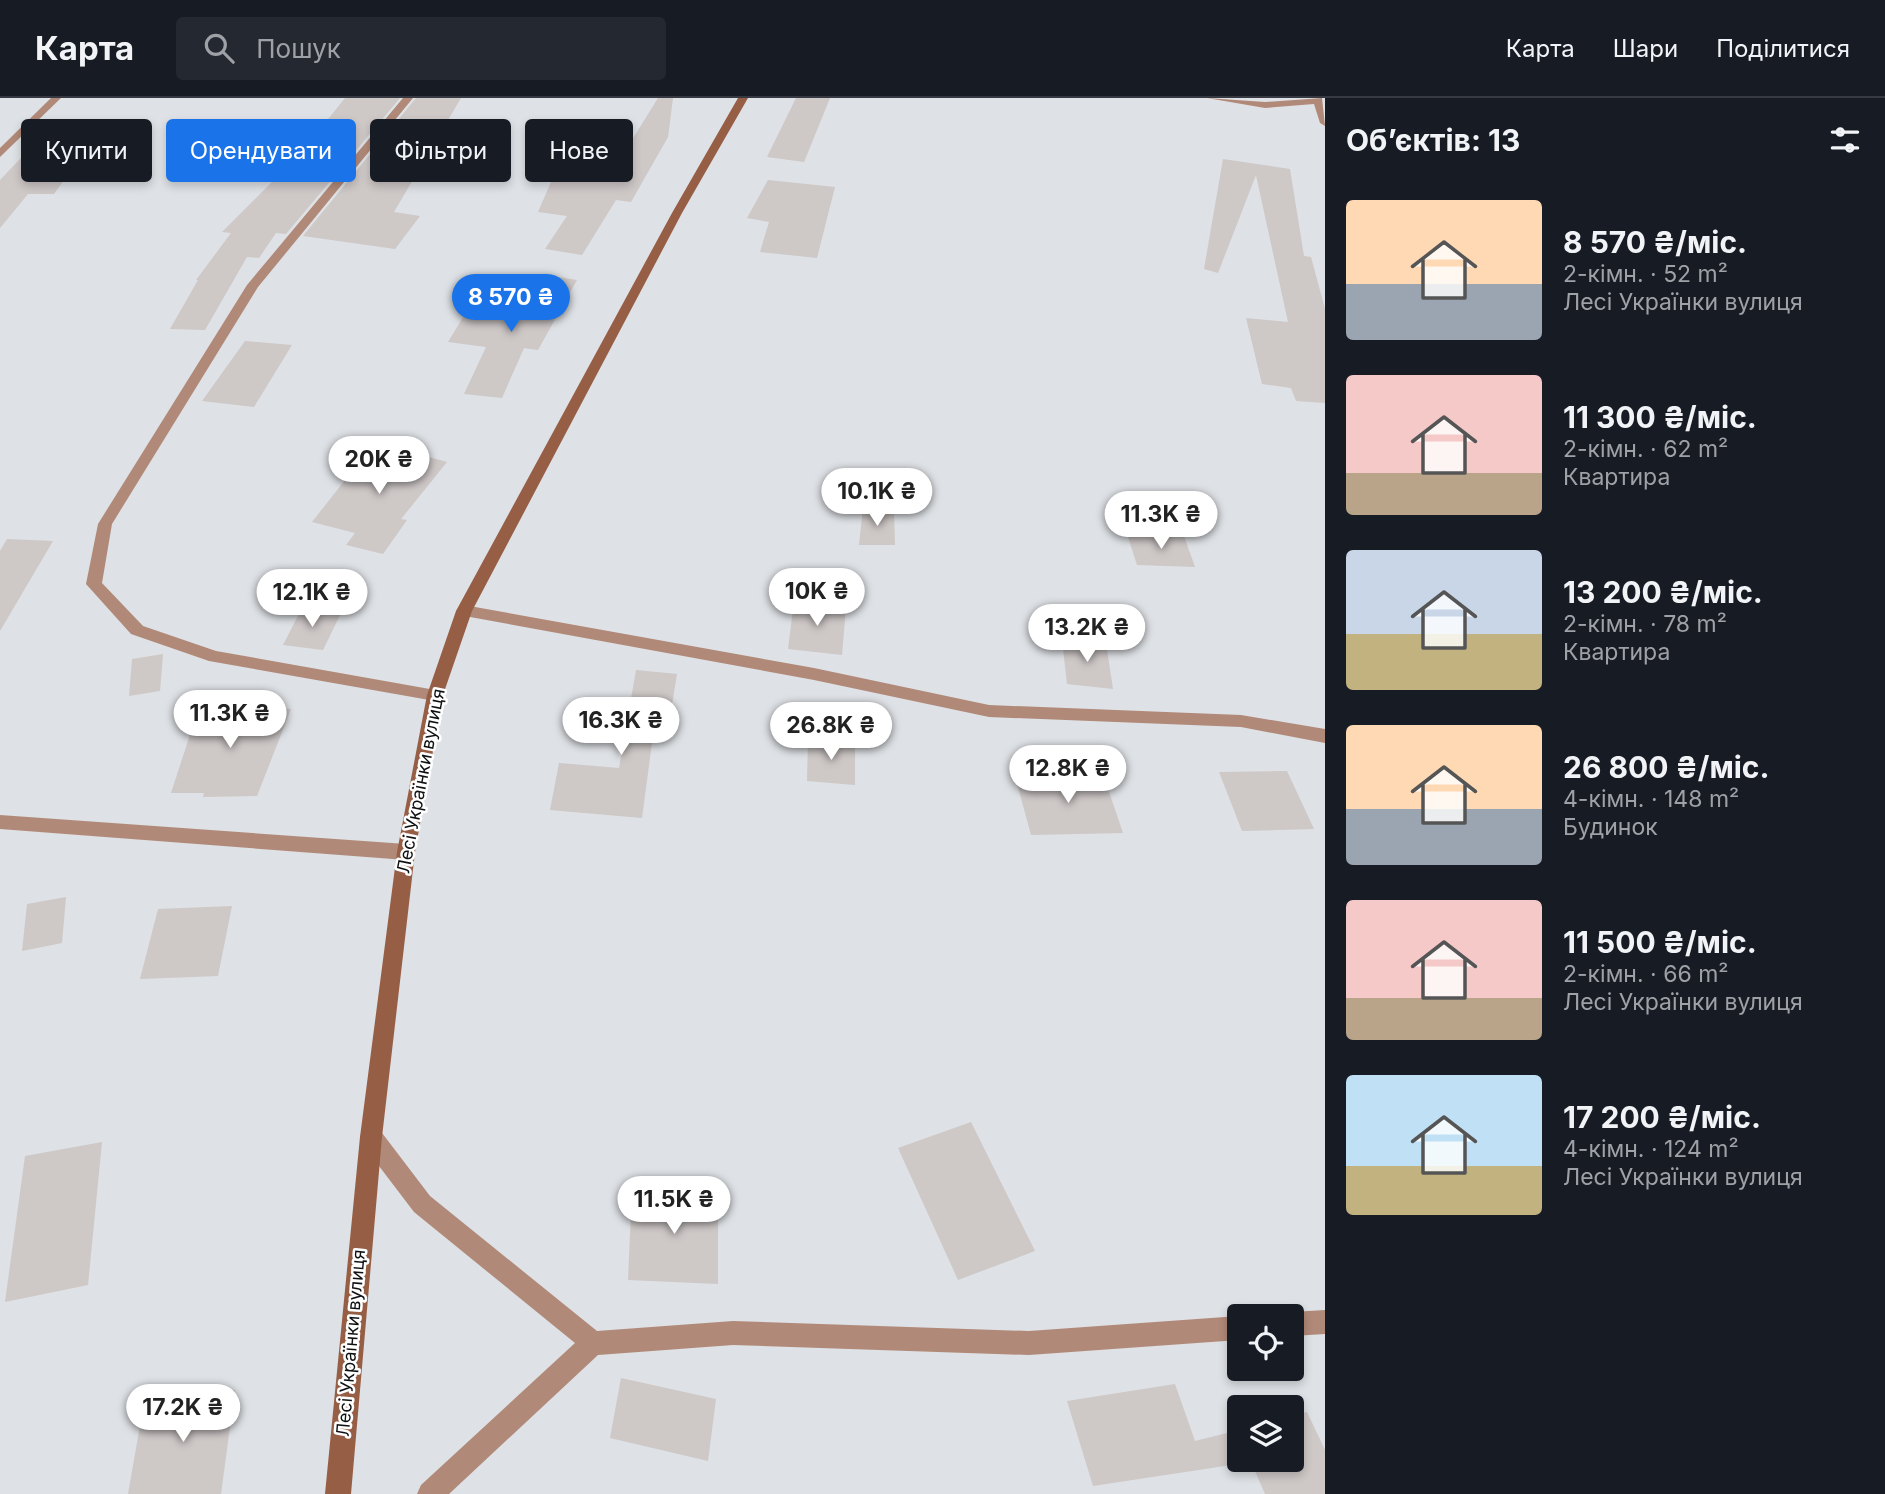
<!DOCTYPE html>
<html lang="uk">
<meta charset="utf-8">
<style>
:root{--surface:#171b24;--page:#242831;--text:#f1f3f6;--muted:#9ea1a6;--line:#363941;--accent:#1a73e8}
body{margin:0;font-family:Inter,sans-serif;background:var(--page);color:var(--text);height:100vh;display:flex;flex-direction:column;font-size:26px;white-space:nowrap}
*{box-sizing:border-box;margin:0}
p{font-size:23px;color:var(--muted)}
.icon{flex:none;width:38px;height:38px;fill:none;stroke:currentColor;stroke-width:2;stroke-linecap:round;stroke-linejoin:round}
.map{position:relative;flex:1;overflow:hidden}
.details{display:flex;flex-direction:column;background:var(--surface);width:560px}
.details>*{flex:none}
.guide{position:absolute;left:21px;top:21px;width:665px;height:63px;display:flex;gap:14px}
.fabs{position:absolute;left:1227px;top:1206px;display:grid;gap:14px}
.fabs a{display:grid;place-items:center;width:77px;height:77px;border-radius:7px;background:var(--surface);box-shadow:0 4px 10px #0003;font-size:35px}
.price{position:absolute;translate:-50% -60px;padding:0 16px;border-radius:24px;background:#fff;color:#222;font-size:23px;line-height:46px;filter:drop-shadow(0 2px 4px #0008)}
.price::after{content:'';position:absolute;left:50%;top:42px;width:21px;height:16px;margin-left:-10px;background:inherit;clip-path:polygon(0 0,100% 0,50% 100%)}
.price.selected{background:var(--accent);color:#fff}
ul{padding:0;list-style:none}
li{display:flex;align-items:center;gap:21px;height:175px;padding:0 21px}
li span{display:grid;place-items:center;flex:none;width:196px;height:140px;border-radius:7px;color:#555}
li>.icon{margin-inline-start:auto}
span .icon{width:84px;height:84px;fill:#fffc;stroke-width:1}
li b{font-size:30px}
h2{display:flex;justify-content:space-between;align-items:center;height:84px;padding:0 21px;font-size:30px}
.chip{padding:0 24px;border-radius:7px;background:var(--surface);box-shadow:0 4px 10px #0003;font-size:24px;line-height:63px}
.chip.selected{background:var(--accent);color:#fff}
header{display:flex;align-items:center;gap:42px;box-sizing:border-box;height:98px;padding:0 35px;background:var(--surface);border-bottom:2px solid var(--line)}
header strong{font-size:33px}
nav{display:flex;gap:38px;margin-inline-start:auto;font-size:24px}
.search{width:490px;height:63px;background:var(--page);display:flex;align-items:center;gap:18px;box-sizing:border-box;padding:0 24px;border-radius:7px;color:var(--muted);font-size:26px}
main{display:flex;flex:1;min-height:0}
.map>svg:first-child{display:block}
</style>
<header>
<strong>Карта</strong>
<div class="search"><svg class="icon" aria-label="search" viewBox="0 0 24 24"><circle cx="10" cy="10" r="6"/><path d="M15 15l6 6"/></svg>Пошук</div>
<nav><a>Карта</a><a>Шари</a><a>Поділитися</a></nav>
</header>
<main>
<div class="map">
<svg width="1325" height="1396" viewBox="0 0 1325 1396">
<rect width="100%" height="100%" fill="#dee1e5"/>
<g fill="#cec8c7">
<path d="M345 0H400L286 136 276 135 259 160 247 159 205 232 170 231 198 182H196L231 135 222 134 319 37 316 36Z"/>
<path d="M416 0H461L394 114 420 118 395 151 303 138Z"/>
<path d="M658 0H673L668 39 631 104 616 102 582 157 545 151 567 118 538 114 554 77 571 78 575 67 592 68 598 54 624 55Z"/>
<path d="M796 0H830L804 64 767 59Z"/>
<path d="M40 40H94L54 96H28L0 130V82Z"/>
<path d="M1223 61 1290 71 1304 158 1311 159 1325 211V305L1296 303 1291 290 1262 286 1246 220 1288 224 1256 77 1218 175 1204 171Z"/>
<path d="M768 82 835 89 817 160 760 154 769 124 747 120Z"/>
<path d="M539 176 577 182 538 252 524 250 502 300 464 296 486 249 448 244 468 211 517 214Z"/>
<path d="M245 243 292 247 254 309 202 303Z"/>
<path d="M375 344 447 364 401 421 407 422 383 456 346 447 355 435 312 424Z"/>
<path d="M863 410 894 414 895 447H859Z"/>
<path d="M1127 436 1184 438 1195 469 1137 467Z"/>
<path d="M7 441 53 443 0 533V453Z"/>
<path d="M794 503 846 509 842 557 788 551Z"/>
<path d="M302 510 341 515 323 552 283 547Z"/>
<path d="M1062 542 1106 545 1113 591 1067 586Z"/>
<path d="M163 556 160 593 129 598 132 561Z"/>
<path d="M636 572 677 576 668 631 654 630 642 720 550 712 559 665 619 670Z"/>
<path d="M201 603 291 611 257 698 203 699 204 695H171Z"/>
<path d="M808 640 855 644V687L807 683Z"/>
<path d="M1287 673 1314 731 1242 733 1219 674Z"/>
<path d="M1103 676 1123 735 1031 737 1015 678Z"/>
<path d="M66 799 62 845 22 853 27 806Z"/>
<path d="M232 808 218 878 140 881 158 811Z"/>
<path d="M971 1024 1035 1153 958 1182 898 1050Z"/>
<path d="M102 1044 88 1187 5 1204 25 1058Z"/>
<path d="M632 1090 718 1092V1186L628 1182Z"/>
<path d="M621 1280 716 1301 708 1363 610 1340Z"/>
<path d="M1175 1286 1195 1343 1239 1332V1362H1292V1318L1307 1314 1325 1352V1396H1265L1251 1364 1093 1388 1067 1303Z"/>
<path d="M235 1292 221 1396H128L145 1299Z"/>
</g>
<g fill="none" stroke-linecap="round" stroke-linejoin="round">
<g fill="#b18978" fill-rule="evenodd">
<path d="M51 0H61L0 59V50Z"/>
<path d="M403 0H413L258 189 112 426 102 485 143 528 216 553 441 593 443 597 435 603 209 563 131 536 86 486 98 426 247 187Z"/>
<path d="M1207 0 1265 4 1322 0 1325 28 1320 25 1314 6 1265 10Z"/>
<path d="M464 507 814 570 989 607 1241 617 1325 631V645L1241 629 989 619 814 582 459 517 456 513 459 509Z"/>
<path d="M0 717 406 746 412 749 415 754 412 759 406 762 0 731Z"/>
<path d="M371 1028 379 1031 430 1098 597 1233 733 1223 1029 1233 1239 1218V1242L1029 1257 733 1247 598 1257 449 1396H417L421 1387 575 1245 414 1114 363 1047 360 1039 363 1031Z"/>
<path d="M1325 1212V1236L1292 1238V1218H1284L1292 1214Z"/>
</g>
<path fill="#975e46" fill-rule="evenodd" d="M738 0H748L682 115 472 513 443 597 415 754 382 1039 351 1396H325L360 1039 397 754 427 597 456 513 672 115Z"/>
</g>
<g text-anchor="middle" stroke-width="5" stroke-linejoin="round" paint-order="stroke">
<g font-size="18" fill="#0f1011" stroke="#fff">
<text transform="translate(421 683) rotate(-79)" y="6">Лесі Українки вулиця</text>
<text transform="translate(351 1245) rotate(-85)" y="6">Лесі Українки вулиця</text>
</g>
</g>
</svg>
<div class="fabs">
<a><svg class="icon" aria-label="locate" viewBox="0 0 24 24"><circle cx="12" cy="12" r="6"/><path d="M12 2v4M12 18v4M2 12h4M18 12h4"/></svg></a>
<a><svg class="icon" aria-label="layers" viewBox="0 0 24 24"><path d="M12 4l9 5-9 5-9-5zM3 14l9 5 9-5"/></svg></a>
</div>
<b class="price selected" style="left:511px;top:236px">8 570 ₴</b>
<b class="price" style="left:379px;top:398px">20K ₴</b>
<b class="price" style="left:877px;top:430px">10.1K ₴</b>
<b class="price" style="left:1161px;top:453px">11.3K ₴</b>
<b class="price" style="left:817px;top:530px">10K ₴</b>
<b class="price" style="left:312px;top:531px">12.1K ₴</b>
<b class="price" style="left:1087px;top:566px">13.2K ₴</b>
<b class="price" style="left:230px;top:652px">11.3K ₴</b>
<b class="price" style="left:621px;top:659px">16.3K ₴</b>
<b class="price" style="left:831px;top:664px">26.8K ₴</b>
<b class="price" style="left:1068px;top:707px">12.8K ₴</b>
<b class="price" style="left:674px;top:1138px">11.5K ₴</b>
<b class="price" style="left:183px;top:1346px">17.2K ₴</b>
<div class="guide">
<a class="chip">Купити</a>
<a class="chip selected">Орендувати</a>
<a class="chip">Фільтри</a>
<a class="chip">Нове</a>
</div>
</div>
<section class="details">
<h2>Об’єктів: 13<svg class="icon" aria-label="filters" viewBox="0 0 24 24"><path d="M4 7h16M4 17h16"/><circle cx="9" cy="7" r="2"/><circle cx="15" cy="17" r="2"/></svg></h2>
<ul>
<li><span style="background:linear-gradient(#ffd9b3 60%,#9aa5b1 0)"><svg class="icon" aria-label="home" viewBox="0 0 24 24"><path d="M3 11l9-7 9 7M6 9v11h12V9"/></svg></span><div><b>8 570 ₴/міс.</b><p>2-кімн. · 52 m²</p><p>Лесі Українки вулиця</p></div></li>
<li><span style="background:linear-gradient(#f6c9c9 70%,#b9a48a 0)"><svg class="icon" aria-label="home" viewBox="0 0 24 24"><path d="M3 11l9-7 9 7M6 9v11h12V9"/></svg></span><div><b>11 300 ₴/міс.</b><p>2-кімн. · 62 m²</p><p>Квартира</p></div></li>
<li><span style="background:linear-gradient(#c9d6e8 60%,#c2b280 0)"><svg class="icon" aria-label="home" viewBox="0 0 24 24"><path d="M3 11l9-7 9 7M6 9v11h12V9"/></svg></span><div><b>13 200 ₴/міс.</b><p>2-кімн. · 78 m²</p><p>Квартира</p></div></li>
<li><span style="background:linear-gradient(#ffd9b3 60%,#9aa5b1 0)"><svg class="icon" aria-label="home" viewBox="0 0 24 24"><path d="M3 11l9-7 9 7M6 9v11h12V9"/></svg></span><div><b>26 800 ₴/міс.</b><p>4-кімн. · 148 m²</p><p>Будинок</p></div></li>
<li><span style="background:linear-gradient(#f6c9c9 70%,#b9a48a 0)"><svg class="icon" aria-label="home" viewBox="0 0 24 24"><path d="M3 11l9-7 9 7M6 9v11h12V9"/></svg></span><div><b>11 500 ₴/міс.</b><p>2-кімн. · 66 m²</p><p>Лесі Українки вулиця</p></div></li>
<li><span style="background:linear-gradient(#bfe0f5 65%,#c2b280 0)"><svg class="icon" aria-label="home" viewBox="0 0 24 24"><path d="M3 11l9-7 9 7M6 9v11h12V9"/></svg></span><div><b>17 200 ₴/міс.</b><p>4-кімн. · 124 m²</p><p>Лесі Українки вулиця</p></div></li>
</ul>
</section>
</main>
